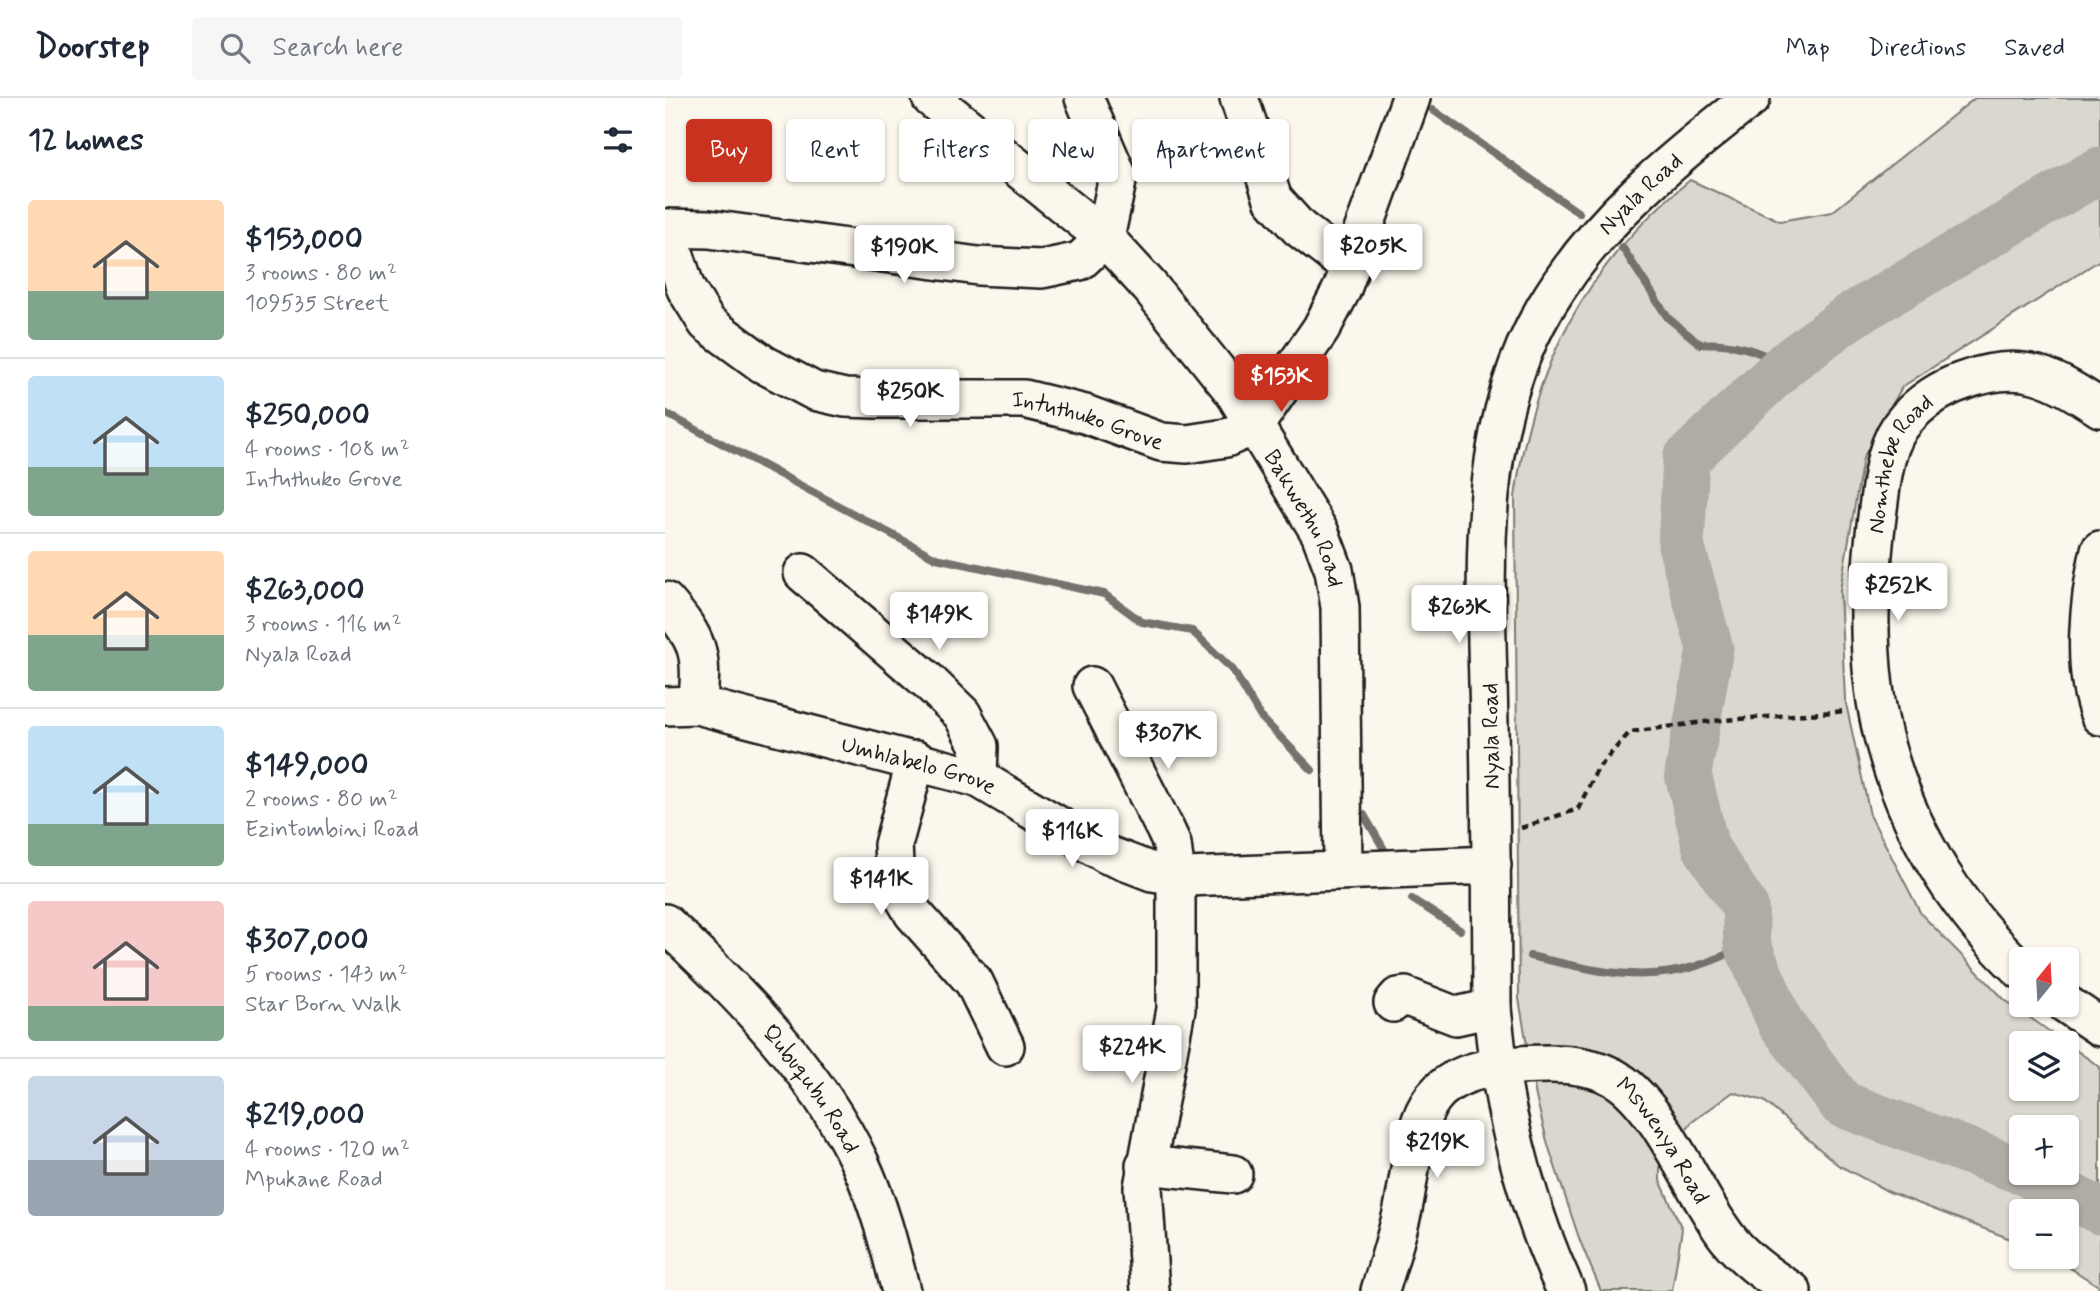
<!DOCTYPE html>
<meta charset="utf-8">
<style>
:root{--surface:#fff;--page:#f6f6f7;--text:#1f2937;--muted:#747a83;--line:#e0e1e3;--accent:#c8321e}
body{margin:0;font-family:Mynerve,sans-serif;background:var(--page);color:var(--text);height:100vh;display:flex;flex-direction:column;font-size:26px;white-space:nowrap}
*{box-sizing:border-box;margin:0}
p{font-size:23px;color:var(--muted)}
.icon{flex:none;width:38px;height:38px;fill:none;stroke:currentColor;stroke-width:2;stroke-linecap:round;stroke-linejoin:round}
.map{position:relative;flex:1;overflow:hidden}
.drawer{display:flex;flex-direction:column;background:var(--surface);width:665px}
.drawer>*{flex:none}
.guide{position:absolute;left:21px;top:21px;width:665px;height:63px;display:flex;gap:14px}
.needle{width:46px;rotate:18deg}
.fabs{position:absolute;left:1344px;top:849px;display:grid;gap:14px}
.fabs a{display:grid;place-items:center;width:70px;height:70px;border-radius:7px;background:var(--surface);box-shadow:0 2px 5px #0004;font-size:35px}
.price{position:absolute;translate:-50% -60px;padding:0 16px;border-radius:7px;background:#fff;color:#222;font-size:23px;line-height:46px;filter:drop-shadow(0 2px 4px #0008)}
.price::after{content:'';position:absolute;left:50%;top:42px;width:21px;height:16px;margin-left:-10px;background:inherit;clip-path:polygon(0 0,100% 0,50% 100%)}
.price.active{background:var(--accent);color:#fff}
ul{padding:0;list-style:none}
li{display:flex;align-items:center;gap:21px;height:175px;padding:0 28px}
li+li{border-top:2px solid var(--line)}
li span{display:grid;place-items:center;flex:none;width:196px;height:140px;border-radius:7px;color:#555}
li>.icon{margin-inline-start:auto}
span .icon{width:84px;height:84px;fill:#fffc;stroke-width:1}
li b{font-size:30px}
h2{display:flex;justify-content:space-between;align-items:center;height:84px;padding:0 28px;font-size:30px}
.tag{padding:0 24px;border-radius:7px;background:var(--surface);box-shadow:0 2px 5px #0004;font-size:24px;line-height:63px}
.tag.active{background:var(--accent);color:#fff}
header{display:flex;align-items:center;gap:42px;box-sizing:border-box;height:98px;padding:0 35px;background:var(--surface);border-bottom:2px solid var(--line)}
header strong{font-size:33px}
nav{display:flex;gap:38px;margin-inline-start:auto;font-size:24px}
.search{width:490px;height:63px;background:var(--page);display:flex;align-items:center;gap:18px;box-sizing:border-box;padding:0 24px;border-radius:7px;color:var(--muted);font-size:26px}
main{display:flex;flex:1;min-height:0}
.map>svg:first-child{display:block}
</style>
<header>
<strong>Doorstep</strong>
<div class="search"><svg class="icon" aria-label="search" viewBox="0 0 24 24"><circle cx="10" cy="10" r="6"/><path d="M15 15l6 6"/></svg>Search here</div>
<nav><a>Map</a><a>Directions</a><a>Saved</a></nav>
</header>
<main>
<section class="drawer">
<h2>12 homes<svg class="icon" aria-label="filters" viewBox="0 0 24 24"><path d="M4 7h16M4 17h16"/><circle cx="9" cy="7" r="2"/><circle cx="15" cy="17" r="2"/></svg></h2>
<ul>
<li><span style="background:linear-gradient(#ffd9b3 65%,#7fa58c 0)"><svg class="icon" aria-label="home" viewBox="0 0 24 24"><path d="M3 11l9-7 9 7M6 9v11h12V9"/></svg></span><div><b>$153,000</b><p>3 rooms · 80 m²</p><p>109535 Street</p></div></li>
<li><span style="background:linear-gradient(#bfe0f5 65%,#7fa58c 0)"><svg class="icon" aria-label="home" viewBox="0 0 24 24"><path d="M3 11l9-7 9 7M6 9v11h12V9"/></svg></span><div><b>$250,000</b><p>4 rooms · 108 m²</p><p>Intuthuko Grove</p></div></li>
<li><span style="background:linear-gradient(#ffd9b3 60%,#7fa58c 0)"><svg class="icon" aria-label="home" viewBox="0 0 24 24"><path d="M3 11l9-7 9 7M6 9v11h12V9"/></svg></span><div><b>$263,000</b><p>3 rooms · 116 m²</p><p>Nyala Road</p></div></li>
<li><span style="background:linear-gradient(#bfe0f5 70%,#7fa58c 0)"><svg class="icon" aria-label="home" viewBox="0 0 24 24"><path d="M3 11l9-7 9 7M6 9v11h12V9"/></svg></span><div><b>$149,000</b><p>2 rooms · 80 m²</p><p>Ezintombini Road</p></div></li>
<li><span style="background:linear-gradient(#f6c9c9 75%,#7fa58c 0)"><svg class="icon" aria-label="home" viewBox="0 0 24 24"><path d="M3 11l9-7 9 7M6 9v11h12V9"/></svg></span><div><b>$307,000</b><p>5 rooms · 143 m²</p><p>Star Born Walk</p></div></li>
<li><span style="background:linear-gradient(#c9d6e8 60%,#9aa5b1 0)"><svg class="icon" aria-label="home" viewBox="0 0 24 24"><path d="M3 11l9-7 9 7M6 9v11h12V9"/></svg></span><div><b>$219,000</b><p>4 rooms · 120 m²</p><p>Mpukane Road</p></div></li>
</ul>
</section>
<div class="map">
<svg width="1435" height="1193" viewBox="0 0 1435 1193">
<rect width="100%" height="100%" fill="#fbf7ec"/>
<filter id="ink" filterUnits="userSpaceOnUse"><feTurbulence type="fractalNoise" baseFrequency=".0143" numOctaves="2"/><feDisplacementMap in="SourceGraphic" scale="14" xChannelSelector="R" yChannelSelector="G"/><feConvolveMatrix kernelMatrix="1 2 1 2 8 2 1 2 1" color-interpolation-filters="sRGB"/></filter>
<g filter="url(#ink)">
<path fill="#dad7ce" stroke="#7b7a75" stroke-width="2" fill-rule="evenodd" d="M1310 0H1435V162L1237 289 1198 360 1175 493 1180 601 1205 717 1256 816 1340 902 1401 945H1356V990H1402V946L1435 969V1189L1388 1159 1402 1158V1113H1356V1145L1224 1094 1173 1067 1099 1003 1068 994 1027 1024 995 1063V1082L1017 1131 1007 1193H936L915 1143 883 1047 871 999 854 901 850 399C868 266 921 167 1025 82L1115 123 1167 114ZM1356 1029H1402V1074H1356Z"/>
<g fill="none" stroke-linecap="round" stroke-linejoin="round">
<g stroke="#74726e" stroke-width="8">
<path d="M768 12 914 115"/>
<path d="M957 149 1003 220 1035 246C1068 243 1091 253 1121 266"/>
<path d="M0 315 271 460 439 496 477 524 527 533 568 572 595 618 647 672"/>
<path d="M699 717 720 753"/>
<path d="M747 801 795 832"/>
<path d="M865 858C949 877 1001 892 1082 846"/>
</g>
<g stroke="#afaca5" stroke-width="47">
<path d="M1356 1073 1177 1006 1115 924 1082 846 1080 809 1041 750 1023 676 1045 551 1016 447 1021 361 1121 266 1184 219 1435 72"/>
<path d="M1359 1074 1435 1113"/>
</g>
<g stroke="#1c1c1c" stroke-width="42">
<g id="minor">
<path id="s1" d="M266 0 440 140 485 189 569 294 655 435 669 472 675 509 678 772"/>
<path d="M574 0 608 101 634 130 683 168"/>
<path d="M0 130 44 131 313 168 377 171 415 163 440 140 453 79 419 0"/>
<path id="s2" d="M1 130 21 191 42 225 98 266 149 293 180 300 210 301H359L420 316 496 344 522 346 561 340 589 328 656 231 677 191 746 0"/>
<path d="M1435 452C1424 500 1416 572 1435 618"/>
<path d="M138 475 263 583 297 616 314 648 313 680"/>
<path d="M0 503C33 541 39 556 32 607"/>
<path d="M427 588 500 731 507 746 511 778V911L478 1089 485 1193"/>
<path id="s3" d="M0 608 32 607 313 680 443 757 487 774 522 779 827 767"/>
<path d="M251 662 228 747 230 784 248 815 309 884 340 948"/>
<path id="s4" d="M0 825C73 894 152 973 195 1065 214 1106 225 1150 236 1193"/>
<path id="s5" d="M1356 872C1295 815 1250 743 1225 663 1199 581 1202 495 1213 411 1217 381 1220 344 1241 321 1256 304 1277 290 1298 283 1357 261 1386 278 1435 310"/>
<path d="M728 905 733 899 740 898 791 918 827 910"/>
<path d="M1401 906 1435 929"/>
<path d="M480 1067 568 1076"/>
<path id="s6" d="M715 1193C723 1166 732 1138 738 1111 755 1023 747 973 855 967 886 965 920 964 948 979 995 1005 1028 1095 1062 1139 1079 1161 1103 1178 1127 1193"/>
<path id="s7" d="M901 1193C860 1105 836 1007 827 910 827 817 826 723 824 630 822 490 806 336 880 210 932 122 1007 62 1086 0"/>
</g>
</g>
<path stroke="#1c1c1c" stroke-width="4.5" stroke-dasharray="7 5" stroke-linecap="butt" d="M856 730 913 711 933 670 965 634 1047 623 1182 613"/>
<use href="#minor" stroke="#fbf7ec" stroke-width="37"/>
</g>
</g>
<g text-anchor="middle" stroke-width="5" stroke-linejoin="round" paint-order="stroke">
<g font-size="23" fill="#1c1c1c" stroke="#fbf7ec">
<text dy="8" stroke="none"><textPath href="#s7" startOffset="1153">Nyala Road</textPath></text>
<text dy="8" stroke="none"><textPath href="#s2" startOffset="509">Intuthuko Grove</textPath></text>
<text dy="8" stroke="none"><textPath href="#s5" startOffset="555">Nomthebe Road</textPath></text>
<text dy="8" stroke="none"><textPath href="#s1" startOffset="570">Bakwethu Road</textPath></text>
<text transform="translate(825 638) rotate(-91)" y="8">Nyala Road</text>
<text dy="8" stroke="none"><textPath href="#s3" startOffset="262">Umhlabelo Grove</textPath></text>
<text dy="8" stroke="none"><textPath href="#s4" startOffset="222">Qubuqubu Road</textPath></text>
<text dy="8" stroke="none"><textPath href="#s6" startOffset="474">Mswenya Road</textPath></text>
</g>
</g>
</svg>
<div class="fabs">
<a><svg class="needle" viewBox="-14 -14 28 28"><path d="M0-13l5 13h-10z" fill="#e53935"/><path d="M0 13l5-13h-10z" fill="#747a83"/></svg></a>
<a><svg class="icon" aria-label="layers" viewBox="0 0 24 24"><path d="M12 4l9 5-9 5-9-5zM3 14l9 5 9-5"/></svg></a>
<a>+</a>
<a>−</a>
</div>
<b class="price" style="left:708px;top:186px">$205K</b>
<b class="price" style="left:239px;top:187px">$190K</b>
<b class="price active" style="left:616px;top:316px">$153K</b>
<b class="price" style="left:245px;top:331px">$250K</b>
<b class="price" style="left:1233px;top:525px">$252K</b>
<b class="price" style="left:794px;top:547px">$263K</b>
<b class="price" style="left:274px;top:554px">$149K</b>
<b class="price" style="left:503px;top:673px">$307K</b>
<b class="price" style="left:407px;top:771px">$116K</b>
<b class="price" style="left:216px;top:819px">$141K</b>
<b class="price" style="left:467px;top:987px">$224K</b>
<b class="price" style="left:772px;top:1082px">$219K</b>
<div class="guide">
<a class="tag active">Buy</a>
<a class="tag">Rent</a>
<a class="tag">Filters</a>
<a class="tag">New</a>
<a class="tag">Apartment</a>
</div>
</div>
</main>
